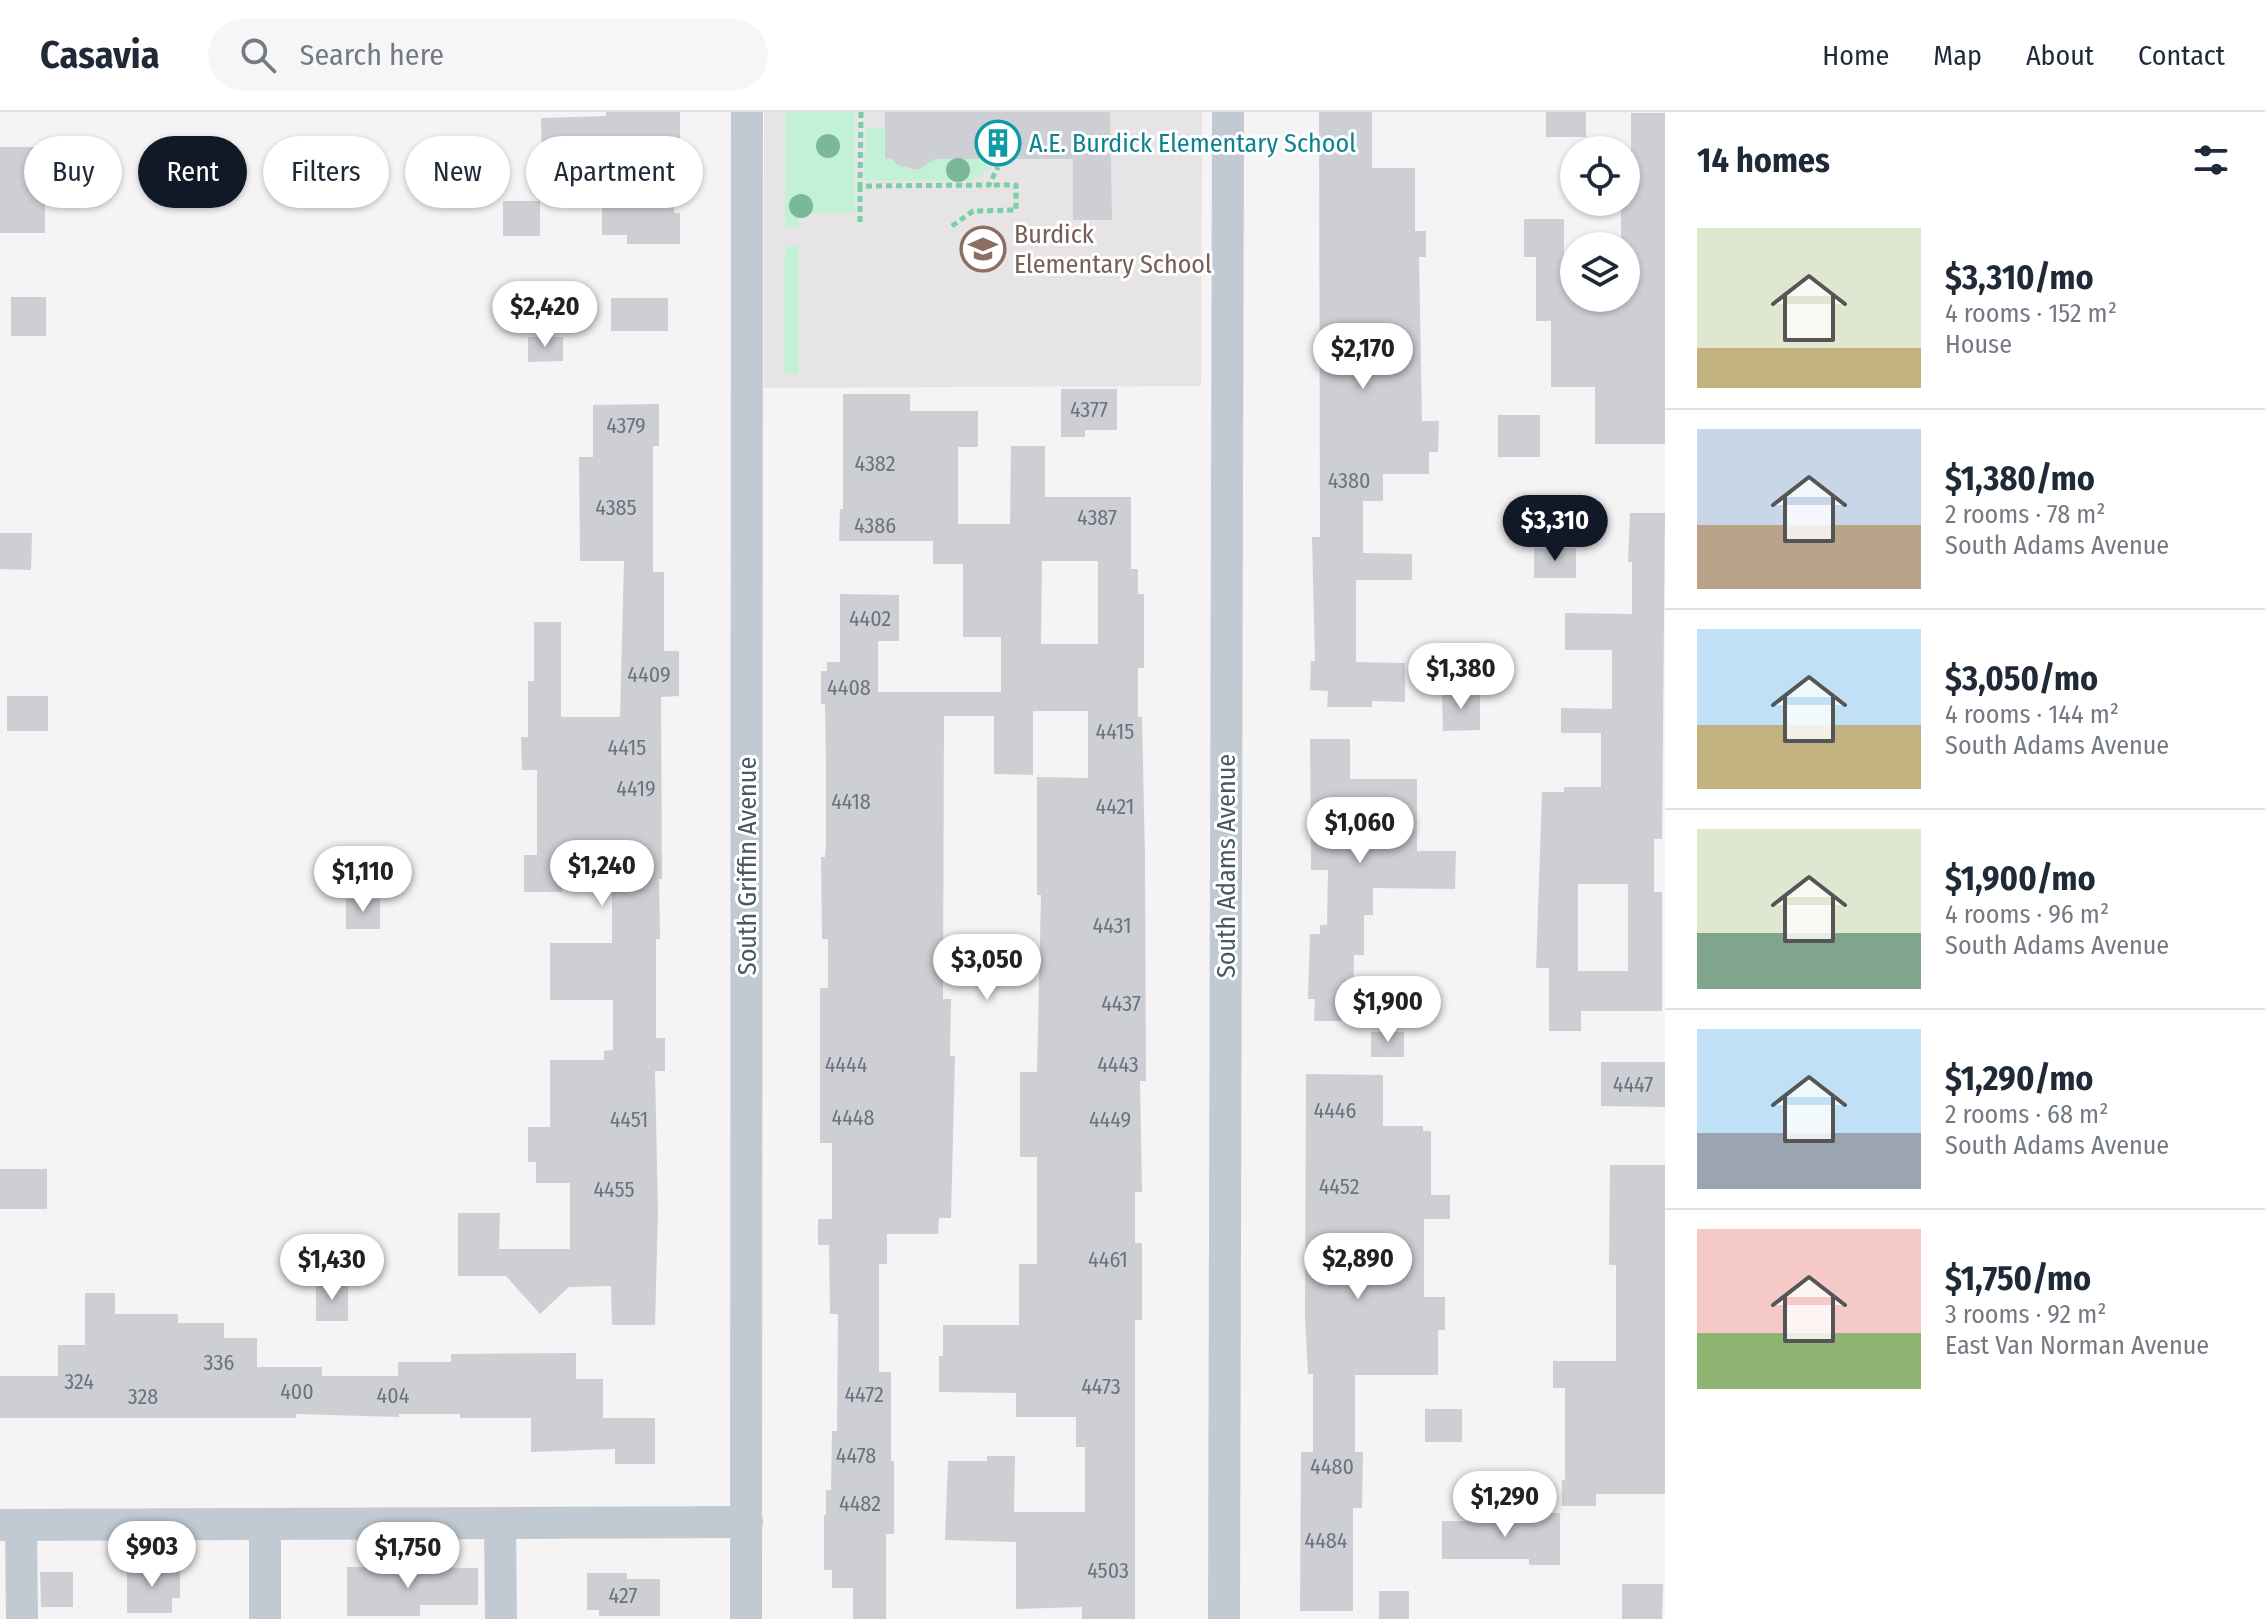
<!DOCTYPE html>
<meta charset="utf-8">
<style>
:root{--surface:#fff;--page:#f6f6f7;--text:#1f2937;--muted:#747a83;--line:#e0e1e3;--accent:#111827}
body{margin:0;font-family:"Fira Sans Condensed",sans-serif;background:var(--page);color:var(--text);height:100vh;display:flex;flex-direction:column;font-size:30px;white-space:nowrap}
*{box-sizing:border-box;margin:0}
p{font-size:26px;color:var(--muted)}
.icon{flex:none;width:44px;height:44px;fill:none;stroke:currentColor;stroke-width:2;stroke-linecap:round;stroke-linejoin:round}
.map{position:relative;flex:1;overflow:hidden}
.side{display:flex;flex-direction:column;background:var(--surface);width:600px}
.side>*{flex:none}
.hud{position:absolute;left:24px;top:24px;width:760px;height:72px;display:flex;gap:16px}
.controls{position:absolute;left:1560px;top:24px;display:grid;gap:16px}
.controls a{display:grid;place-items:center;width:80px;height:80px;border-radius:50%;background:var(--surface);box-shadow:0 2px 6px #0004;font-size:40px}
.price{position:absolute;translate:-50% -68px;padding:0 18px;border-radius:28px;background:#fff;color:#222;font-size:26px;line-height:52px;filter:drop-shadow(0 2px 4px #0008)}
.price::after{content:'';position:absolute;left:50%;top:48px;width:24px;height:18px;margin-left:-12px;background:inherit;clip-path:polygon(0 0,100% 0,50% 100%)}
.price.selected{background:var(--accent);color:#fff}
ul{padding:0;list-style:none}
li{display:flex;align-items:center;gap:24px;height:200px;padding:0 32px}
li+li{border-top:2px solid var(--line)}
li span{display:grid;place-items:center;flex:none;width:224px;height:160px;border-radius:0px;color:#555}
li>.icon{margin-inline-start:auto}
span .icon{width:96px;height:96px;fill:#fffc;stroke-width:1}
li b{font-size:34px}
h2{display:flex;justify-content:space-between;align-items:center;height:96px;padding:0 32px;font-size:34px}
.chip{padding:0 28px;border-radius:36px;background:var(--surface);box-shadow:0 2px 6px #0004;font-size:28px;line-height:72px}
.chip.selected{background:var(--accent);color:#fff}
header{display:flex;align-items:center;gap:48px;box-sizing:border-box;height:112px;padding:0 40px;background:var(--surface);border-bottom:2px solid var(--line)}
header strong{font-size:38px}
nav{display:flex;gap:44px;margin-inline-start:auto;font-size:28px}
.search{width:560px;height:72px;background:var(--page);display:flex;align-items:center;gap:20px;box-sizing:border-box;padding:0 28px;border-radius:44px;color:var(--muted);font-size:30px}
main{display:flex;flex:1;min-height:0}
.map>svg:first-child{display:block}
</style>
<header>
<strong>Casavia</strong>
<div class="search"><svg class="icon" aria-label="search" viewBox="0 0 24 24"><circle cx="10" cy="10" r="6"/><path d="M15 15l6 6"/></svg>Search here</div>
<nav><a>Home</a><a>Map</a><a>About</a><a>Contact</a></nav>
</header>
<main>
<div class="map">
<svg width="1665" height="1507" viewBox="0 0 1665 1507">
<rect width="100%" height="100%" fill="#f5f3f3"/>
<path fill="#e6e4e5" d="M764 0H1202L1201 274 764 276Z"/>
<g fill="#c3f1d5">
<path d="M785 0H852L855 4V101H799L798 116 785 115Z"/>
<path d="M866 16H885V47H892L908 57 918 58 935 47H986V54L992 55 971 69 864 68Z"/>
<path d="M798 132V262L784 261 785 137Z"/>
</g>
<g fill="#cdcfd5" fill-rule="evenodd">
<path d="M606 0H680V33L579 34 580 45 542 47 541 6 606 4Z"/>
<path d="M885 0H1110L1112 108H1073V47H935L918 58 897 53 892 47H885Z"/>
<path d="M1319 0H1372V56H1415V119H1426V145H1419L1422 309H1439L1438 340H1429V362H1383V389H1363V441L1412 442V468H1356V550L1405 551V590L1372 589V595H1327L1328 579 1310 578 1311 549H1315L1312 425H1320Z"/>
<rect x="1546" y="0" width="40" height="25"/>
<path d="M1631 1H1665V332H1595V275H1551V209H1536V145H1524V107H1564V175H1572V186H1626V133H1621V90L1631 88Z"/>
<path d="M0 35H36V53H45V121H0Z"/>
<path d="M674 87V101H680V132H627V123H602V88Z"/>
<rect x="503" y="89" width="37" height="35"/>
<rect x="11" y="185" width="35" height="39"/>
<rect x="611" y="186" width="57" height="33"/>
<path d="M528 225H563V249L528 250Z"/>
<path d="M1061 277H1117V318H1085V325H1061Z"/>
<path d="M843 282H910V299H978V335H958V412H1010L1011 334H1045V385H1131V457H1138V482H1144V556H1138V605H1142L1145 745 1146 969H1140L1142 1080H1135V1131H1142V1208H1135V1507H1082V1495L1016 1497V1430L945 1428 948 1349H987V1344H1015L1014 1400H1085V1335H1076V1305H1016V1281L939 1280V1244H943V1213H1019V1152H1037V1045H1020V960H1037L1041 783H1037V665L1088 666V599H1033V663L994 662V604H944L943 887H951L950 944H955L951 1106H939L938 1122H887V1152H879V1260H891V1349H894V1422H886V1507H853V1476H832V1458H824V1403H826V1378H831L832 1319H837L838 1202H830L829 1133H818V1107H832V1031H820V876H828V827H822L821 745H825L826 732V651L825 592H821V559H827V550H840V482L899 483V529H878V580H1001V525H963V452H933V429H839L840 397H843ZM1042 449H1098V532H1041Z"/>
<path d="M659 292V334H653V460H664V539H679V584L661 585 662 767H659L660 827H656V926H665V959H655L658 1100 655 1213H612L611 1174 569 1175 540 1202 506 1164H458V1101H500L499 1137H570V1071H536V1050H528V1015H550V948H604V939L613 938V888H550V831H612V750H562V780H524V743H537V658H522L521 625H528V569H534V510H561V605H620L624 449H580L579 345H593V293Z"/>
<rect x="1498" y="303" width="42" height="42"/>
<path d="M1630 401H1665L1662 727H1654V780H1662V899H1581V919H1549V856H1536L1542 680H1564V675H1601V621H1561V596L1612 597V538H1565V501L1632 502V450H1628ZM1578 772H1628V859H1578Z"/>
<path d="M0 421H32L31 458 0 457Z"/>
<rect x="1534" y="436" width="42" height="30"/>
<path d="M1480 580V618L1443 619 1442 581Z"/>
<rect x="7" y="584" width="41" height="35"/>
<path d="M1310 627H1350V667H1417V739H1456L1455 777 1373 776V803H1364V843H1354L1353 909H1314L1315 887H1308L1310 822H1320V813H1327L1328 758H1311Z"/>
<rect x="346" y="787" width="34" height="30"/>
<rect x="1371" y="920" width="33" height="25"/>
<path d="M1601 950H1665V995L1601 994Z"/>
<path d="M1306 962 1383 963V1014H1423V1019H1431V1083H1450V1107H1424V1185H1445V1218H1438V1263H1355V1340H1363L1362 1396H1353V1499H1300L1301 1340H1313V1262H1308L1305 1206Z"/>
<path d="M1610 1053H1665V1382H1596V1394H1562V1368H1565V1276H1553V1249H1616V1153H1609Z"/>
<rect x="0" y="1057" width="47" height="40"/>
<rect x="316" y="1170" width="32" height="39"/>
<path d="M85 1181H115V1202H178V1211H224V1226H257V1255H322V1264H398V1250H451V1242L576 1241V1267H603V1306H655V1352H615V1337L531 1340V1306H460V1302H399V1305L296 1302V1306H0V1264H58V1233H85Z"/>
<rect x="1425" y="1297" width="37" height="33"/>
<path d="M1512 1401H1560V1453H1529V1447H1442V1409H1512Z"/>
<path d="M127 1455H180V1486H172V1501H127Z"/>
<path d="M347 1455 478 1456V1493H420V1504H347Z"/>
<path d="M40 1460H73V1495H41Z"/>
<path d="M587 1461H627V1467H660V1504H599V1498H587Z"/>
<path d="M1622 1472H1663L1662 1507H1622Z"/>
<rect x="1379" y="1479" width="30" height="28"/>
</g>
<g fill="none" stroke-linecap="round" stroke-linejoin="round">
<g stroke="#7ad0a6" stroke-width="5" stroke-dasharray="6 4" stroke-linecap="butt">
<path d="M861 0 860 74 989 73 998 55"/>
<path d="M860 74V113"/>
<path d="M952 114 973 99 1016 98V73H989"/>
</g>
<g stroke="#c1cad2" stroke-width="32">
<path d="M500 1411 501 1507"/>
<path d="M0 1413 747 1410"/>
<path d="M21 1413 22 1507"/>
<path d="M265 1507V1412"/>
<path d="M746 1507 747 0"/>
<path d="M1224 1507 1228 0"/>
</g>
</g>
<g fill="#7bb799">
<circle cx="828" cy="34" r="12"/>
<circle cx="958" cy="58" r="12"/>
<circle cx="801" cy="94" r="12"/>
</g>
<defs>
<g id="building-ring" transform="scale(2.3)"><circle r="9.5" fill="#fff" stroke="#0f9aa8" stroke-width="1.5"/><path d="M-4-6H4V6H1V3H-1V6H-4ZM-2.5-4.3h1.7v1.8h-1.7ZM.8-4.3h1.7v1.8H.8ZM-2.5-1h1.7V.8h-1.7ZM.8-1h1.7V.8H.8Z" fill="#0f9aa8"/></g>
<g id="school-ring" transform="scale(2.3)"><circle r="9.5" fill="#fff" stroke="#8d6e63" stroke-width="1.5"/><path d="M0-5L7-2L0 1L-7-2ZM-4 1L0 2.5L4 1V4Q0 6-4 4Z" fill="#8d6e63"/></g>
</defs>
<g fill-rule="evenodd">
<use href="#building-ring" x="998" y="31"/>
<use href="#school-ring" x="983" y="137"/>
</g>
<g text-anchor="middle" stroke-width="6" stroke-linejoin="round" paint-order="stroke">
<g font-size="22" fill="#6b747e">
<text x="1089" y="305">4377</text>
<text x="626" y="321">4379</text>
<text x="875" y="359">4382</text>
<text x="1349" y="376">4380</text>
<text x="616" y="403">4385</text>
<text x="1097" y="413">4387</text>
<text x="875" y="421">4386</text>
<text x="870" y="514">4402</text>
<text x="649" y="570">4409</text>
<text x="849" y="583">4408</text>
<text x="1115" y="627">4415</text>
<text x="627" y="643">4415</text>
<text x="636" y="684">4419</text>
<text x="851" y="697">4418</text>
<text x="1115" y="702">4421</text>
<text x="1112" y="821">4431</text>
<text x="1121" y="899">4437</text>
<text x="846" y="960">4444</text>
<text x="1118" y="960">4443</text>
<text x="1633" y="980">4447</text>
<text x="1335" y="1006">4446</text>
<text x="853" y="1013">4448</text>
<text x="629" y="1015">4451</text>
<text x="1110" y="1015">4449</text>
<text x="1339" y="1082">4452</text>
<text x="614" y="1085">4455</text>
<text x="1108" y="1155">4461</text>
<text x="219" y="1258">336</text>
<text x="79" y="1277">324</text>
<text x="1101" y="1282">4473</text>
<text x="297" y="1287">400</text>
<text x="864" y="1290">4472</text>
<text x="393" y="1291">404</text>
<text x="143" y="1292">328</text>
<text x="856" y="1351">4478</text>
<text x="1332" y="1362">4480</text>
<text x="860" y="1399">4482</text>
<text x="1326" y="1436">4484</text>
<text x="1108" y="1466">4503</text>
<text x="623" y="1491">427</text>
</g>
<g font-size="26" fill="#0d838f" stroke="#fff" text-anchor="start">
<text x="1029" y="40">A.E. Burdick Elementary School</text>
</g>
<g font-size="26" fill="#785e54" stroke="#fff" text-anchor="start">
<text x="1014" y="131">Burdick<tspan x="1014" dy="30">Elementary School</tspan></text>
</g>
<g font-size="26" fill="#4a5661" stroke="#fff">
<text transform="translate(747 754) rotate(-90)" y="9">South Griffin Avenue</text>
<text transform="translate(1226 754) rotate(-90)" y="9">South Adams Avenue</text>
</g>
</g>
</svg>
<div class="controls">
<a><svg class="icon" aria-label="locate" viewBox="0 0 24 24"><circle cx="12" cy="12" r="6"/><path d="M12 2v4M12 18v4M2 12h4M18 12h4"/></svg></a>
<a><svg class="icon" aria-label="layers" viewBox="0 0 24 24"><path d="M12 4l9 5-9 5-9-5zM3 14l9 5 9-5"/></svg></a>
</div>
<b class="price" style="left:545px;top:237px">$2,420</b>
<b class="price" style="left:1363px;top:279px">$2,170</b>
<b class="price selected" style="left:1555px;top:451px">$3,310</b>
<b class="price" style="left:1461px;top:599px">$1,380</b>
<b class="price" style="left:1360px;top:753px">$1,060</b>
<b class="price" style="left:602px;top:796px">$1,240</b>
<b class="price" style="left:363px;top:802px">$1,110</b>
<b class="price" style="left:987px;top:890px">$3,050</b>
<b class="price" style="left:1388px;top:932px">$1,900</b>
<b class="price" style="left:1358px;top:1189px">$2,890</b>
<b class="price" style="left:332px;top:1190px">$1,430</b>
<b class="price" style="left:1505px;top:1427px">$1,290</b>
<b class="price" style="left:152px;top:1477px">$903</b>
<b class="price" style="left:408px;top:1478px">$1,750</b>
<div class="hud">
<a class="chip">Buy</a>
<a class="chip selected">Rent</a>
<a class="chip">Filters</a>
<a class="chip">New</a>
<a class="chip">Apartment</a>
</div>
</div>
<section class="side">
<h2>14 homes<svg class="icon" aria-label="filters" viewBox="0 0 24 24"><path d="M4 7h16M4 17h16"/><circle cx="9" cy="7" r="2"/><circle cx="15" cy="17" r="2"/></svg></h2>
<ul>
<li><span style="background:linear-gradient(#dfe7d0 75%,#c2b280 0)"><svg class="icon" aria-label="home" viewBox="0 0 24 24"><path d="M3 11l9-7 9 7M6 9v11h12V9"/></svg></span><div><b>$3,310/mo</b><p>4 rooms · 152 m²</p><p>House</p></div></li>
<li><span style="background:linear-gradient(#c9d6e8 60%,#b9a48a 0)"><svg class="icon" aria-label="home" viewBox="0 0 24 24"><path d="M3 11l9-7 9 7M6 9v11h12V9"/></svg></span><div><b>$1,380/mo</b><p>2 rooms · 78 m²</p><p>South Adams Avenue</p></div></li>
<li><span style="background:linear-gradient(#bfe0f5 60%,#c2b280 0)"><svg class="icon" aria-label="home" viewBox="0 0 24 24"><path d="M3 11l9-7 9 7M6 9v11h12V9"/></svg></span><div><b>$3,050/mo</b><p>4 rooms · 144 m²</p><p>South Adams Avenue</p></div></li>
<li><span style="background:linear-gradient(#dfe7d0 65%,#7fa58c 0)"><svg class="icon" aria-label="home" viewBox="0 0 24 24"><path d="M3 11l9-7 9 7M6 9v11h12V9"/></svg></span><div><b>$1,900/mo</b><p>4 rooms · 96 m²</p><p>South Adams Avenue</p></div></li>
<li><span style="background:linear-gradient(#bfe0f5 65%,#9aa5b1 0)"><svg class="icon" aria-label="home" viewBox="0 0 24 24"><path d="M3 11l9-7 9 7M6 9v11h12V9"/></svg></span><div><b>$1,290/mo</b><p>2 rooms · 68 m²</p><p>South Adams Avenue</p></div></li>
<li><span style="background:linear-gradient(#f6c9c9 65%,#8fb573 0)"><svg class="icon" aria-label="home" viewBox="0 0 24 24"><path d="M3 11l9-7 9 7M6 9v11h12V9"/></svg></span><div><b>$1,750/mo</b><p>3 rooms · 92 m²</p><p>East Van Norman Avenue</p></div></li>
</ul>
</section>
</main>
